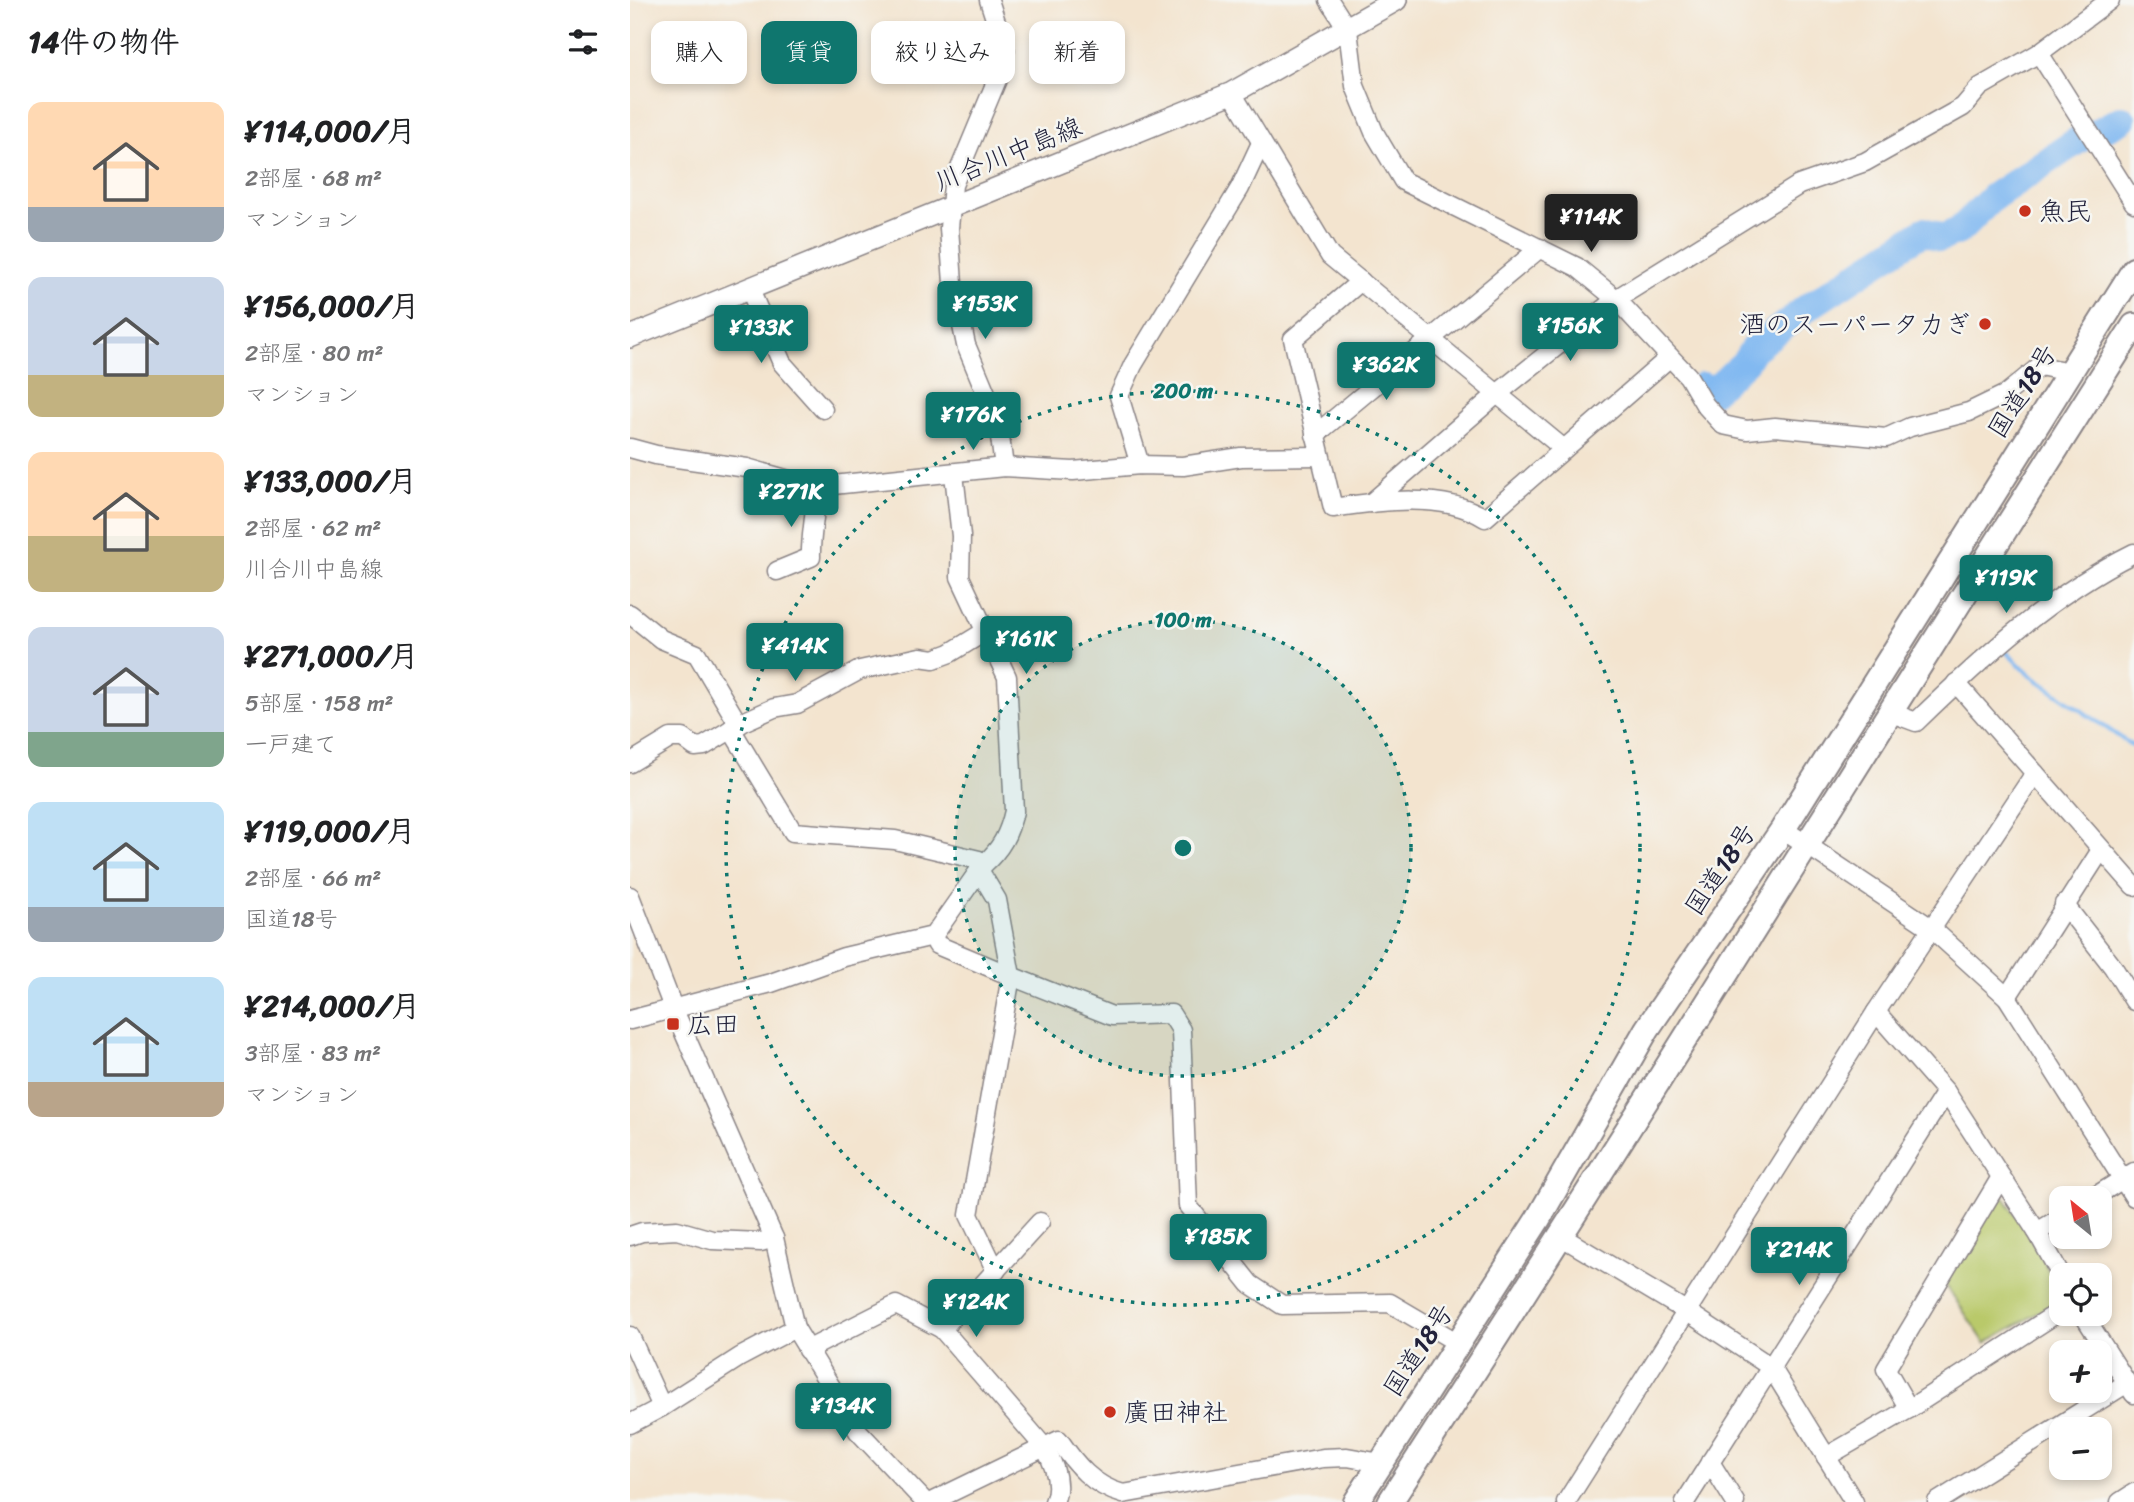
<!DOCTYPE html>
<html lang="ja">
<meta charset="utf-8">
<style>
:root{--surface:#fff;--page:#f2f2f2;--text:#202124;--muted:#757577;--accent:#0f766e}
body{margin:0;font-family:Sriracha,"Klee One",sans-serif;background:var(--page);color:var(--text);height:100vh;display:flex;flex-direction:column;font-size:26px;white-space:nowrap}
*{box-sizing:border-box;margin:0}
p{font-size:23px;color:var(--muted)}
.icon{flex:none;width:38px;height:38px;fill:none;stroke:currentColor;stroke-width:2;stroke-linecap:round;stroke-linejoin:round}
.map{position:relative;flex:1;overflow:hidden}
.sheet{display:flex;flex-direction:column;background:var(--surface);width:630px}
.sheet>*{flex:none}
.banner{position:absolute;left:21px;top:21px;width:665px;height:63px;display:flex;gap:14px}
.needle{width:46px;rotate:330deg}
.buttons{position:absolute;left:1419px;top:1186px;display:grid;gap:14px}
.buttons a{display:grid;place-items:center;width:63px;height:63px;border-radius:14px;background:var(--surface);box-shadow:0 4px 10px #0003;font-size:35px}
.price{position:absolute;translate:-50% -60px;padding:0 16px;border-radius:7px;background:var(--accent);color:#fff;font-size:23px;line-height:46px;filter:drop-shadow(0 2px 4px #0008)}
.price::after{content:'';position:absolute;left:50%;top:42px;width:21px;height:16px;margin-left:-10px;background:inherit;clip-path:polygon(0 0,100% 0,50% 100%)}
.price.on{background:#222;color:#fff}
ul{padding:0;list-style:none}
li{display:flex;align-items:center;gap:21px;height:175px;padding:0 28px}
li span{display:grid;place-items:center;flex:none;width:196px;height:140px;border-radius:14px;color:#555}
li>.icon{margin-inline-start:auto}
span .icon{width:84px;height:84px;fill:#fffc;stroke-width:1}
li b{font-size:30px}
h2{display:flex;justify-content:space-between;align-items:center;height:84px;padding:0 28px;font-size:30px}
.pill{padding:0 24px;border-radius:14px;background:var(--surface);box-shadow:0 4px 10px #0003;font-size:24px;line-height:63px}
.pill.on{background:var(--accent);color:#fff}
main{display:flex;flex:1;min-height:0}
.map>svg:first-child{display:block}
</style>
<main>
<section class="sheet">
<h2>14件の物件<svg class="icon" aria-label="filters" viewBox="0 0 24 24"><path d="M4 7h16M4 17h16"/><circle cx="9" cy="7" r="2"/><circle cx="15" cy="17" r="2"/></svg></h2>
<ul>
<li><span style="background:linear-gradient(#ffd9b3 75%,#9aa5b1 0)"><svg class="icon" aria-label="home" viewBox="0 0 24 24"><path d="M3 11l9-7 9 7M6 9v11h12V9"/></svg></span><div><b>¥114,000/月</b><p>2部屋 · 68 m²</p><p>マンション</p></div></li>
<li><span style="background:linear-gradient(#c9d6e8 70%,#c2b280 0)"><svg class="icon" aria-label="home" viewBox="0 0 24 24"><path d="M3 11l9-7 9 7M6 9v11h12V9"/></svg></span><div><b>¥156,000/月</b><p>2部屋 · 80 m²</p><p>マンション</p></div></li>
<li><span style="background:linear-gradient(#ffd9b3 60%,#c2b280 0)"><svg class="icon" aria-label="home" viewBox="0 0 24 24"><path d="M3 11l9-7 9 7M6 9v11h12V9"/></svg></span><div><b>¥133,000/月</b><p>2部屋 · 62 m²</p><p>川合川中島線</p></div></li>
<li><span style="background:linear-gradient(#c9d6e8 75%,#7fa58c 0)"><svg class="icon" aria-label="home" viewBox="0 0 24 24"><path d="M3 11l9-7 9 7M6 9v11h12V9"/></svg></span><div><b>¥271,000/月</b><p>5部屋 · 158 m²</p><p>一戸建て</p></div></li>
<li><span style="background:linear-gradient(#bfe0f5 75%,#9aa5b1 0)"><svg class="icon" aria-label="home" viewBox="0 0 24 24"><path d="M3 11l9-7 9 7M6 9v11h12V9"/></svg></span><div><b>¥119,000/月</b><p>2部屋 · 66 m²</p><p>国道18号</p></div></li>
<li><span style="background:linear-gradient(#bfe0f5 75%,#b9a48a 0)"><svg class="icon" aria-label="home" viewBox="0 0 24 24"><path d="M3 11l9-7 9 7M6 9v11h12V9"/></svg></span><div><b>¥214,000/月</b><p>3部屋 · 83 m²</p><p>マンション</p></div></li>
</ul>
</section>
<div class="map">
<svg width="1504" height="1502" viewBox="0 0 1504 1502">
<rect width="100%" height="100%" fill="#f6f6f2"/>
<filter id="ink" filterUnits="userSpaceOnUse"><feTurbulence type="fractalNoise" baseFrequency=".0143" numOctaves="2"/><feDisplacementMap in="SourceGraphic" scale="14" xChannelSelector="R" yChannelSelector="G"/><feConvolveMatrix kernelMatrix="1 2 1 2 8 2 1 2 1" color-interpolation-filters="sRGB"/></filter>
<filter id="wash" filterUnits="userSpaceOnUse"><feTurbulence type="fractalNoise" baseFrequency=".00686" numOctaves="4" result="noise"/><feDisplacementMap in="SourceGraphic" scale="28" xChannelSelector="R" yChannelSelector="G"/><feGaussianBlur stdDeviation="1.57" result="paint"/><feColorMatrix in="noise" values="0 0 0 0 0 0 0 0 0 0 0 0 0 0 0 0 0 1.4 0 .05"/><feComposite in="paint" operator="in"/></filter>
<g filter="url(#wash)">
<rect width="100%" height="100%" fill="#f3e4cf"/>
<path fill="#b9c96b" stroke="#6e7653" stroke-width="2" d="M1370 1191 1397 1232 1431 1293V1300L1355 1343 1315 1284Z"/>
<g fill="none" stroke-linecap="round" stroke-linejoin="round">
<path stroke="#82b9f1" stroke-width="4.5" d="M1373 649 1400 675 1504 747"/>
<g stroke="#82b9f1" stroke-width="28">
<path d="M1463 134 1492 119"/>
<path d="M1073 386 1082 392 1115 362 1123 349 1178 307 1294 231 1311 238 1329 231 1363 197 1450 139"/>
</g>
</g>
</g>
<g filter="url(#ink)">
<g fill="none" stroke-linecap="round" stroke-linejoin="round">
<g stroke="#8a8385" stroke-width="21">
<g id="minor">
<path d="M359 0 375 50 371 70 323 185 319 228 323 283 336 345 368 422 374 467"/>
<path d="M699 0 718 30 725 86 744 132 773 181 947 267 986 299 1040 357 855 518C814 492 750 501 703 508L663 339 731 281"/>
<path d="M1409 53 1504 203"/>
<path d="M602 93 700 256 934 449"/>
<path d="M120 290 152 363 193 409"/>
<path d="M1040 357 1058 376 1075 405 1093 425 1117 430 1145 427 1256 438 1280 427 1339 412 1376 394 1410 366 1439 372"/>
<path d="M685 435 910 248"/>
<path d="M0 448 26 455 117 468 184 487 374 467 443 471 510 465 553 466 611 457 689 456"/>
<path d="M510 465 489 396 503 365 610 188 631 143"/>
<path d="M324 474 331 536 330 577 377 677 384 811C379 834 371 849 353 865"/>
<path d="M741 503 867 394 986 299 1169 185 1235 162 1333 107 1350 87 1409 53 1480 0"/>
<path d="M147 571 181 557C180 532 188 510 184 487"/>
<path d="M0 614 31 639 67 654 109 725"/>
<path d="M1326 683 1504 886"/>
<path d="M1259 712 1286 722C1352 658 1421 594 1504 553"/>
<path d="M0 763 41 738H53L65 747 74 746 115 721 144 708 167 704 230 670 290 657 304 659 320 653 356 631"/>
<path d="M1153 829 1301 928 1377 997 1504 1197"/>
<path d="M349 870 367 900 381 976 482 1016 541 1014 551 1030 558 1206 620 1284 652 1305 760 1303 828 1343"/>
<path d="M0 896 44 1010 144 1238 165 1328 228 1431 295 1502"/>
<path d="M1434 904 1483 967 1504 1001"/>
<path d="M303 936 307 945 381 976 339 1215 366 1271"/>
<path d="M1377 997 1471 850"/>
<path d="M1246 1012 1316 1092 1407 1232 1432 1277"/>
<path d="M0 1020 141 983 214 957 303 936 353 865 349 860 265 840 163 832 101 729"/>
<path d="M1461 1199 1504 1172"/>
<path d="M1407 1232 1432 1217"/>
<path d="M0 1236 12 1232 47 1230 82 1240 131 1242 144 1238"/>
<path d="M932 1237 1056 1311 1141 1367 1224 1502"/>
<path d="M1453 1314 1504 1394"/>
<path d="M312 1329 410 1222"/>
<path d="M0 1336 32 1407 0 1424"/>
<path d="M177 1350 266 1305 312 1329 415 1448C424 1464 432 1484 424 1502"/>
<path d="M32 1407 110 1357 165 1328"/>
<path d="M1279 1409 1256 1369 1371 1177"/>
<path d="M1196 1457 1279 1409 1432 1310"/>
<path d="M1080 1462 1105 1502"/>
<path d="M301 1502 429 1440C446 1465 463 1486 493 1494L693 1458 717 1457 751 1463"/>
<path d="M936 1502 1246 1012 1405 773"/>
<path d="M1055 1502 1316 1092"/>
<path d="M1307 1502 1497 1383"/>
<path d="M1490 1502 1504 1493"/>
</g>
</g>
<g stroke="#8a8385" stroke-width="24">
<path id="major" d="M0 337 602 93 766 0"/>
</g>
<g stroke="#8a8385" stroke-width="28">
<g id="highway">
<path d="M726 1502 908 1219 1017 1029 1153 829 1504 270"/>
<path d="M760 1502C1012 1113 1255 717 1504 326"/>
</g>
</g>
<use href="#minor" stroke="#fff" stroke-width="18"/>
<use href="#major" stroke="#fff" stroke-width="21"/>
<use href="#highway" stroke="#fff" stroke-width="24"/>
</g>
</g>
<circle cx="553" cy="848" r="228" fill="#0f766e" fill-opacity=".12"/>
<g fill="none" stroke="#0f766e" stroke-width="3.5" stroke-dasharray="3.5 7">
<circle cx="553" cy="848" r="228"/>
<circle cx="553" cy="848" r="457"/>
</g>
<g fill="#c8321e" stroke="#f6f6f2" stroke-width="2.5">
<circle cx="1395" cy="211" r="7"/>
<circle cx="1355" cy="324" r="7"/>
<rect x="36" y="1017" width="14" height="14" rx="3.5"/>
<circle cx="480" cy="1412" r="7"/>
</g>
<g text-anchor="middle" stroke-width="5" stroke-linejoin="round" paint-order="stroke">
<g font-size="26" fill="#22223b" stroke="#f6f6f2">
<text transform="translate(378 154) rotate(-22)" y="9">川合川中島線</text>
<text transform="translate(1392 391) rotate(-58)" y="9">国道18号</text>
<text transform="translate(1090 869) rotate(-56)" y="9">国道18号</text>
<text transform="translate(788 1350) rotate(-57)" y="9">国道18号</text>
</g>
<g font-size="26" fill="#22223b" stroke="#f6f6f2" text-anchor="start">
<text x="1409" y="220">魚民</text>
<text x="1341" y="333" text-anchor="end">酒のスーパータカぎ</text>
<text x="57" y="1033">広田</text>
<text x="494" y="1421">廣田神社</text>
</g>
</g>
<circle cx="553" cy="848" r="10" fill="#0f766e" stroke="#f6f6f2" stroke-width="3.5"/>
<g font-size="21" text-anchor="middle" font-weight="bold" fill="#0f766e" stroke="#f6f6f2" stroke-width="5" stroke-linejoin="round" paint-order="stroke">
<text x="553" y="398">200 m</text>
<text x="553" y="627">100 m</text>
</g>
</svg>
<div class="buttons">
<a><svg class="needle" viewBox="-14 -14 28 28"><path d="M0-13l5 13h-10z" fill="#e53935"/><path d="M0 13l5-13h-10z" fill="#757577"/></svg></a>
<a><svg class="icon" aria-label="locate" viewBox="0 0 24 24"><circle cx="12" cy="12" r="6"/><path d="M12 2v4M12 18v4M2 12h4M18 12h4"/></svg></a>
<a>+</a>
<a>−</a>
</div>
<b class="price on" style="left:961px;top:254px">¥114K</b>
<b class="price" style="left:355px;top:341px">¥153K</b>
<b class="price" style="left:940px;top:363px">¥156K</b>
<b class="price" style="left:131px;top:365px">¥133K</b>
<b class="price" style="left:756px;top:402px">¥362K</b>
<b class="price" style="left:343px;top:452px">¥176K</b>
<b class="price" style="left:161px;top:529px">¥271K</b>
<b class="price" style="left:1376px;top:615px">¥119K</b>
<b class="price" style="left:396px;top:676px">¥161K</b>
<b class="price" style="left:165px;top:683px">¥414K</b>
<b class="price" style="left:588px;top:1274px">¥185K</b>
<b class="price" style="left:1169px;top:1287px">¥214K</b>
<b class="price" style="left:346px;top:1339px">¥124K</b>
<b class="price" style="left:213px;top:1443px">¥134K</b>
<div class="banner">
<a class="pill">購入</a>
<a class="pill on">賃貸</a>
<a class="pill">絞り込み</a>
<a class="pill">新着</a>
</div>
</div>
</main>
